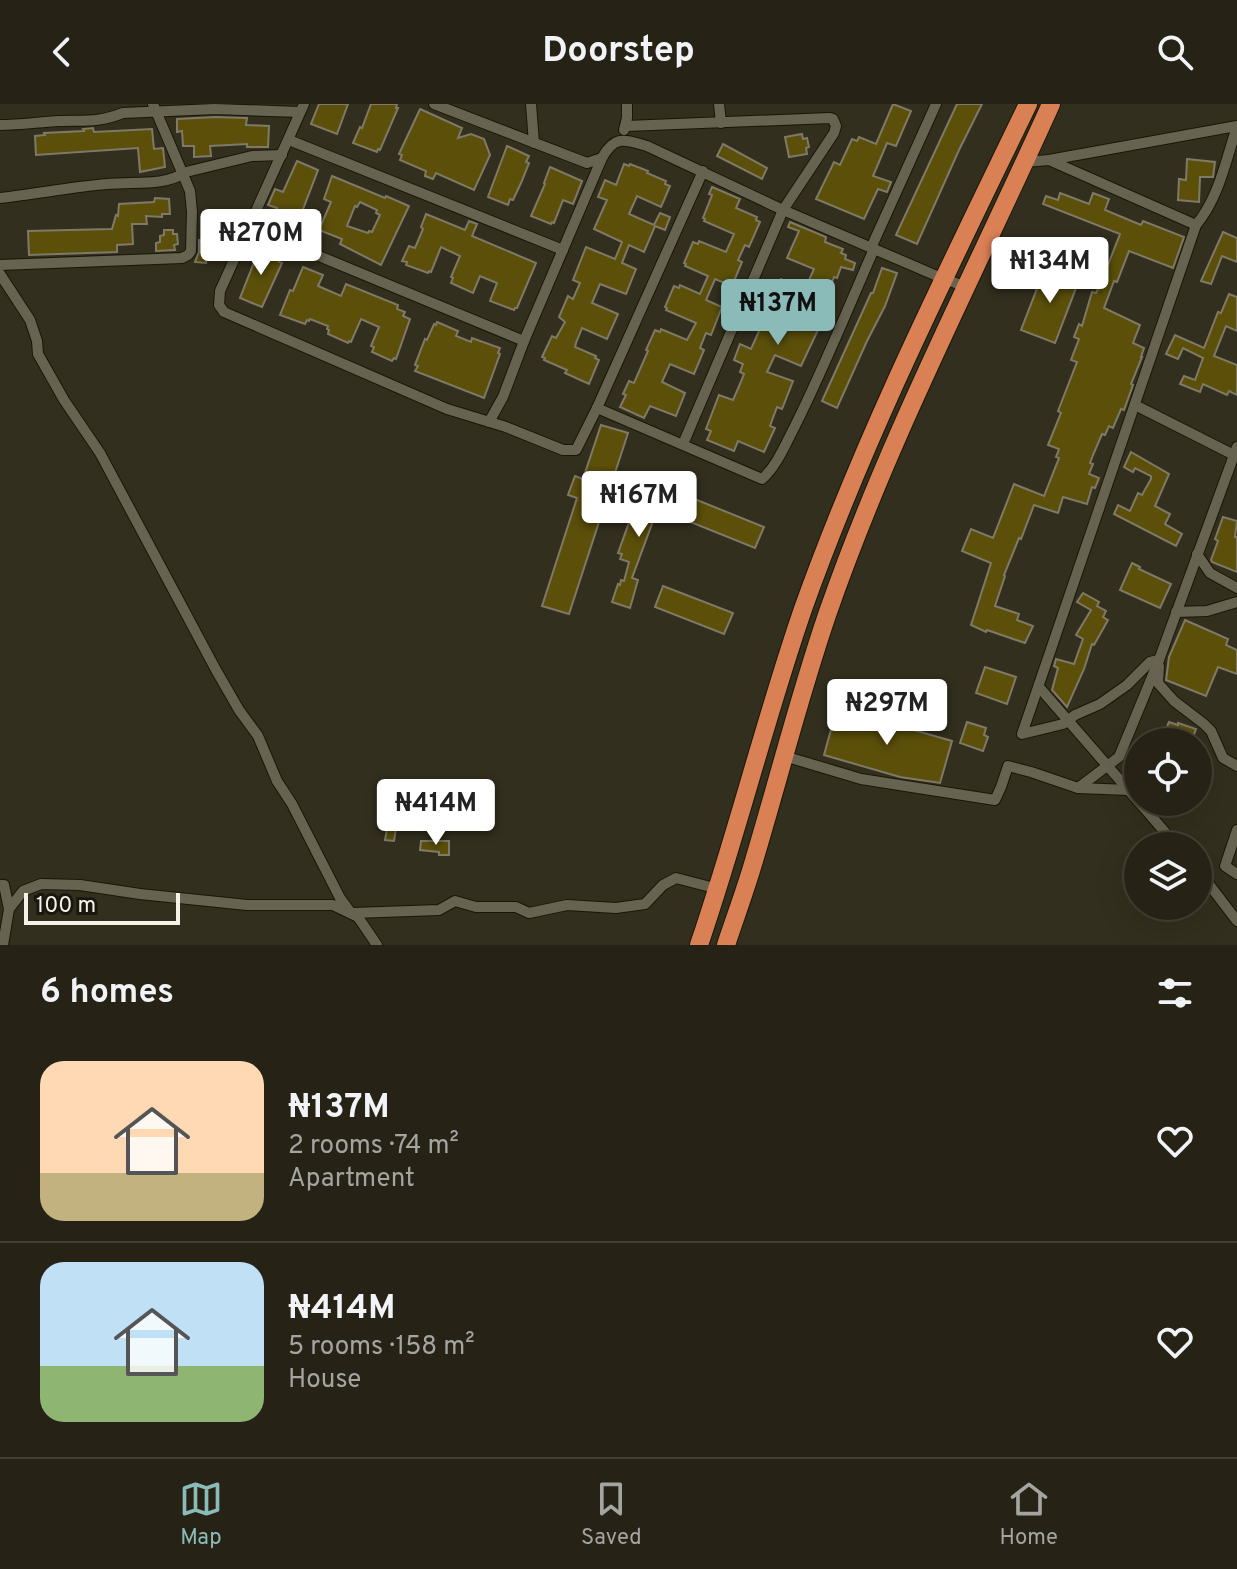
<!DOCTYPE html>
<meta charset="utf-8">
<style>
:root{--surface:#262316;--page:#322f23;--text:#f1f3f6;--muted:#a4a4a1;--line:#424035;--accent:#8bbbb9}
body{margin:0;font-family:Overpass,sans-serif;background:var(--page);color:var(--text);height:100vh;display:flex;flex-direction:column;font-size:30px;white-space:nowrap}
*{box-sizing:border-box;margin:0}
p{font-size:26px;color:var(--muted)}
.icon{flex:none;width:44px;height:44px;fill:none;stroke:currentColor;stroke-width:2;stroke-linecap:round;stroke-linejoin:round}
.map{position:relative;height:841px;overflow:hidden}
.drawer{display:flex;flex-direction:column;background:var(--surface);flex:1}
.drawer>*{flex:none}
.buttons{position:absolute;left:1124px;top:624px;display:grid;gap:16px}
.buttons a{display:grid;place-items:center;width:88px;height:88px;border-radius:50%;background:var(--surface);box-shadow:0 8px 32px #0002,0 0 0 2px var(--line);font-size:40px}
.scale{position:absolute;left:24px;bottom:20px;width:156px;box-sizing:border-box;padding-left:8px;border:4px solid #f5f3e8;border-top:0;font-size:22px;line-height:28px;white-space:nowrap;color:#f5f3e8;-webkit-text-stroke:6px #191710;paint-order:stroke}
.price{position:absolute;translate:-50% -68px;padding:0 18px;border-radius:8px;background:#fff;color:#222;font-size:26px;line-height:52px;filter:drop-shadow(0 2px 4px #0008)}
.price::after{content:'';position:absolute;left:50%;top:48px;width:24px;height:18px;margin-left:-12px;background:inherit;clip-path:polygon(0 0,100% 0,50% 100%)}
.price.active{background:var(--accent);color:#111}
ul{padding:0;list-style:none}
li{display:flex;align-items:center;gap:24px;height:200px;padding:0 40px}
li+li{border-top:2px solid var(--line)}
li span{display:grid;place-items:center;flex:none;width:224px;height:160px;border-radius:24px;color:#555}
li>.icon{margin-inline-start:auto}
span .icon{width:96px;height:96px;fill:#fffc;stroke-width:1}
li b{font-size:34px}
h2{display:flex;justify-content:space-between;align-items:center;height:96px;padding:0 40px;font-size:34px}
header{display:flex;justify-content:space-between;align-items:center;height:104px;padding:0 40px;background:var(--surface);font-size:36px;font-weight:700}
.tabs{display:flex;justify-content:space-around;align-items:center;height:112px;border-top:2px solid var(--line);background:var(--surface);font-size:22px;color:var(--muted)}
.tabs a{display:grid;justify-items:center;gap:4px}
.tabs .active{color:var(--accent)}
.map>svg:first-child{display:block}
</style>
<header><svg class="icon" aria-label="back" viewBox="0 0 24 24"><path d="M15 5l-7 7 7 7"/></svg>Doorstep<svg class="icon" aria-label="search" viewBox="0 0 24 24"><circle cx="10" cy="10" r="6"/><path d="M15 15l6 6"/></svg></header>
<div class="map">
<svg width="1237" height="841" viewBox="0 0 1237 841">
<rect width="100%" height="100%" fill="#332f1e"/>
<g fill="#5b4f0a" stroke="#7e7a67" stroke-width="2" fill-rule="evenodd">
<path d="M319 0H348L337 30 311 20Z"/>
<path d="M371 0H397L396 4H398L380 46 378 45 377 48 353 39 360 23 362 24Z"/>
<path d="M893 0 911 7 896 42 887 39 873 72 891 78 887 88 878 85 864 115 816 95 834 58 840 61 852 35 857 37 859 33 876 40Z"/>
<path d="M957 0H982L959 46 917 140 896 131Z"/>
<path d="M420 5 462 24 458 34 471 30 484 35 490 51 474 86 436 69 433 75 425 72 426 67 400 56 402 51 399 50Z"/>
<path d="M215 13 247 14 246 21 269 22 268 43H247V40L210 42 211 52 194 53V42H183L182 27 177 28V15Z"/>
<path d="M93 24 94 28 152 25 154 45 163 44 165 63 140 68 138 44 36 51 35 32 45 31 44 29 84 27 83 25Z"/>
<path d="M802 30 803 35 807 34 809 43 806 44 807 50 789 53 785 33Z"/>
<path d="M723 40 767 64 762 75 717 52Z"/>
<path d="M507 42 529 52 526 58 529 59 521 79 513 96 510 95 508 101 488 93Z"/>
<path d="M1187 55 1215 58 1213 73H1200L1199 98 1178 96 1179 75 1186 76Z"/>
<path d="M297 57 318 66 300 113 298 112 296 115 276 107 277 104 268 101 275 85 283 88Z"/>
<path d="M624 60 629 62 630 60 648 67 647 69 666 77 665 80 670 82 661 103 637 92 629 110 654 121 660 109 670 113 665 126 655 122 644 148 629 141 622 159 636 165 626 190 600 180 592 199 618 210 607 235 582 224 576 239 575 243 596 252 595 254 599 256 589 280 565 269 567 266 544 256 545 254 542 253 552 232 556 234 565 218 559 213 568 192 573 195 580 179 573 176 586 143 615 155 622 138 594 125 607 96 598 93 605 76 616 81Z"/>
<path d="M550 63 582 77 573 100 563 96 554 119 552 118 551 120 531 112 545 80 544 79Z"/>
<path d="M332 72 385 94 386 92 409 102 381 161 340 140 342 135 319 126 331 98 324 95ZM360 98 377 106 376 109 380 111 372 128 369 127 368 129 347 122 355 102 357 103Z"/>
<path d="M712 83 740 95 736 104 757 113 756 116 760 118 749 143 745 141 738 156 742 158 732 182 715 175 706 196 722 203 713 226 711 231 706 229 700 244 704 246 694 270 670 260 662 278 685 289 676 312 650 302 644 314 620 303 626 291 623 290 629 277 634 279 648 247 646 246 655 226 660 228 661 225 687 236 696 219 666 206 667 204 665 203 674 182 679 184 680 181 700 190 708 172 685 162 686 160 684 159 693 138 698 140 699 137 726 148 734 130 704 117 705 115 703 114 712 91 709 90Z"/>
<path d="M1060 89 1089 100 1093 89 1109 95 1105 106 1141 121 1143 117 1184 133 1173 164 1129 147 1117 178 1114 177 1104 204 1140 221 1133 239 1144 244 1141 253H1142L1131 280 1133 281 1124 306 1121 305 1113 324 1109 322 1105 331 1102 330 1093 351 1090 359 1093 360 1089 370 1099 374 1095 384 1092 383 1087 400 1063 393 1058 409 1034 401 1021 435 1019 434 1004 471 1005 472 995 502 1019 510 1017 516 1033 522 1025 539 987 526 986 528 971 521 991 459 962 447 971 425 993 434 1014 380 1044 392 1059 354 1056 353 1059 345 1048 341 1061 309 1058 307 1077 258 1071 256 1079 235 1074 233 1079 220 1082 222 1092 188 1096 189 1100 181 1120 130 1043 100 1046 92 1058 96Z"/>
<path d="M155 94 169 95 170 110H162V113L146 112 147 120H132L133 140 117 141V148L29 151 28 127 112 125 116 111 118 112 119 100 154 98Z"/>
<path d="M426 110 465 126 469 117 477 120 472 132 536 159 517 204H515L514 206 490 197 497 179 480 172 473 189 451 179 453 174 451 173 460 152 441 143 431 168 429 167 428 169 406 161 407 158 402 157 409 142 415 144 423 125 421 123Z"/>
<path d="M790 118 826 133 825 138 843 145 841 149 846 151 845 155 855 159 853 166 841 163 837 174 834 173 826 193 829 194 826 203 831 205 828 213 825 211 801 262 775 251 767 268 793 277 782 305 777 303 770 322 775 324 764 348 738 337 734 347 707 336 711 327 706 325 719 291 733 296 740 280 744 270 740 268 743 260 734 256 740 240 751 245 763 218 772 222 783 200 772 196 781 175 805 185 814 165 787 154 799 127 788 123Z"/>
<path d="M164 126H173V130H177L178 140 174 141 175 146 156 147V139L160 138V132L164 131Z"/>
<path d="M1223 128 1237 134V158L1222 152 1211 180 1201 177Z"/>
<path d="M199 136 224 141 222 151H218V155L207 153 206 159 195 158 199 148Z"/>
<path d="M260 143 281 153 279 158 282 159 262 203 240 194Z"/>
<path d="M303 163 323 171 318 182 341 192 346 180 398 201 397 205 405 208 403 212 410 215 396 255 394 254 392 257 372 248 374 243 371 242 379 223 361 215 351 238 349 237 348 239 328 230 329 226 327 225 328 222 310 215 309 217 307 216 305 220 280 211 290 186 293 187Z"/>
<path d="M882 164 897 169 885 202 867 237 837 304 822 297 871 189H873Z"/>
<path d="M1045 164 1079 176 1055 239 1021 226Z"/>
<path d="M1229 190 1237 193V227L1226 222 1214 252 1237 261V291L1229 287 1227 291 1203 280 1200 288 1180 280 1184 272 1195 276 1203 254 1183 244 1178 255 1166 250 1175 231 1204 244 1218 208 1221 209Z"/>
<path d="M437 218 458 227 456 232 471 238 472 234 500 244 498 249 500 250 484 294 415 267 418 262 415 261 425 235 427 236 434 220 436 221Z"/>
<path d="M601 321 628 329 569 510 542 502 577 394 568 391 575 372 583 375Z"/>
<path d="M1131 348 1169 370 1155 402 1170 410 1165 420 1182 430 1176 442 1114 410 1118 401 1130 407 1138 389 1142 391 1151 375V372L1135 364 1133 368 1124 363Z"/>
<path d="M655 370 672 376 663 403 659 401 632 474 638 476 630 504 612 498 618 480 620 481 621 476 624 477 629 458 620 455 622 450 618 449 631 413 633 414 635 409 644 412 652 390 648 388Z"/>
<path d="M692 394 764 423 755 444 683 415Z"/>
<path d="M1223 413 1237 417 1235 433H1237V468L1212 458 1211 456 1218 437 1215 435Z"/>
<path d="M1132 459 1140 463 1139 465 1171 480 1160 504 1120 486Z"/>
<path d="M663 482 733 509 724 530 655 503Z"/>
<path d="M1083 489 1099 498 1097 502 1106 507 1103 513 1108 516 1094 541 1092 540 1084 565 1067 603 1052 586 1058 564 1054 562 1056 555 1074 560 1083 535 1076 531 1091 506 1077 498Z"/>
<path d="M1185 516 1228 535 1226 541 1237 546V570L1218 563 1206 592 1166 576 1169 553Z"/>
<path d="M985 563 1016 573 1007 600 976 589Z"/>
<path d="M837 604 952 637 940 679 900 673 824 651Z"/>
<path d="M967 618 986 624 984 631 988 633 983 647 960 639Z"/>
<path d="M1169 618 1178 621V619L1196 625 1191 638H1160Z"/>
<path d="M394 685 398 686V711L394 737 385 736Z"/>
<path d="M421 737H449V751H439V748L420 746Z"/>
</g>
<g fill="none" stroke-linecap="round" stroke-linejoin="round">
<g stroke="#1a1707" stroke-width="12">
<g id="street">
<path d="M304 0 220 187 219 201 224 208 447 305 506 323 563 346H576L597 304 703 67"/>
<path d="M434 0 587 59 602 54"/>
<path d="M531 0 534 39"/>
<path d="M719 0 721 19"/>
<path d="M0 21C20 21 39 18 59 17 85 16 97 19 123 9L215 5 300 8"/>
<path d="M626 22 830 14 833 15 836 22 834 29 783 106 683 340"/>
<path d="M624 26 627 14V0"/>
<path d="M289 36 563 146"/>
<path d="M1049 56 1196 121"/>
<path d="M1025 58 1049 56 1237 22"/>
<path d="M0 94C36 90 71 83 107 80 134 77 163 83 186 68L252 52 282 51"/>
<path d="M248 125 261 128 524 237"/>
<path d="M871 144 936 0"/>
<path d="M0 161 182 154 188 151 191 147 192 108 190 87 153 0"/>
<path d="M0 170 30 216 37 237 38 250 64 296 100 349 216 566 239 606 258 632 277 677 292 700 340 794 351 809"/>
<path d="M1135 301 1234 351"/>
<path d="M597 304 762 375C777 362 786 339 795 322 824 264 848 204 874 145"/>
<path d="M489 318 503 293 524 237 602 54C615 30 625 36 647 42L783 106 944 175 967 183"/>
<path d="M1197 450 1210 469 1237 484"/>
<path d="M1176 508 1207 507 1237 498"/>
<path d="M1159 556 1150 558 1127 581 1100 600 1075 611 1063 620 1022 630 1196 121C1219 94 1226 55 1237 23"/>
<path d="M1159 562 1158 579 1174 597 1204 620 1211 627 1223 654 1237 662"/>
<path d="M1039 583 1138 697"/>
<path d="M784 652 861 675 995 696 1001 683 1008 662 1031 668 1078 684 1129 686"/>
<path d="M1078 684 1119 653 1159 556 1237 343"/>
<path d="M1139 698 1177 742"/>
<path d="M1237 726 1225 762 1237 770"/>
<path d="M1198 766 1237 817"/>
<path d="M0 781H4L9 805"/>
<path d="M353 809 439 806 455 797 476 803H516L529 809 567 801 616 804 645 800 663 781 676 774 718 785"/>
<path d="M3 841 9 805 23 787 41 780 80 781 140 790 247 801H333L358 813 377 841"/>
</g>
</g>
<g stroke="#1a1707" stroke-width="20">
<g id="highway">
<path d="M699 841C737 730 765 615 803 505 865 331 948 166 1028 0"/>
<path d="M726 841C735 814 745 787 753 760 778 677 799 593 827 511 888 335 975 169 1051 0"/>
</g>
</g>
<use href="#street" stroke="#676351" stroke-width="10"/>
<use href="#highway" stroke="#da8055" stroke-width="18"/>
</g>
</svg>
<div class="buttons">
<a><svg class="icon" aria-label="locate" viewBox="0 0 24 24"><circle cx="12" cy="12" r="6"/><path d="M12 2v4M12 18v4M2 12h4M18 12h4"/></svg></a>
<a><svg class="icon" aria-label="layers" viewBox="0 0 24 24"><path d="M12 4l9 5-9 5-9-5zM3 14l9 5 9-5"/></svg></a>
</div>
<div class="scale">100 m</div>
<b class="price" style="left:261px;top:173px">₦270M</b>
<b class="price" style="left:1050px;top:201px">₦134M</b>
<b class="price active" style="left:778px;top:243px">₦137M</b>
<b class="price" style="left:639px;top:435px">₦167M</b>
<b class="price" style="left:887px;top:643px">₦297M</b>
<b class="price" style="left:436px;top:743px">₦414M</b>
</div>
<section class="drawer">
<h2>6 homes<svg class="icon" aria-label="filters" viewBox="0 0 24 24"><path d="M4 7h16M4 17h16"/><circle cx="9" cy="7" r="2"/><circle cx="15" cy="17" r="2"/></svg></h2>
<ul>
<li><span style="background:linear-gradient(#ffd9b3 70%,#c2b280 0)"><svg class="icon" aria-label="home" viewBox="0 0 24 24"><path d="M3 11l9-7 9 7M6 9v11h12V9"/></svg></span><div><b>₦137M</b><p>2 rooms · 74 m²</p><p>Apartment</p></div><svg class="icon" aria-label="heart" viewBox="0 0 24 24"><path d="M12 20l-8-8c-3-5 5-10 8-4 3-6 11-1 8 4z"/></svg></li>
<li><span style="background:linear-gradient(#bfe0f5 65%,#8fb573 0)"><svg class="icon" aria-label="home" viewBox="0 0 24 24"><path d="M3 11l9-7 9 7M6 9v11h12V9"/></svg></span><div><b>₦414M</b><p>5 rooms · 158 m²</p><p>House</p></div><svg class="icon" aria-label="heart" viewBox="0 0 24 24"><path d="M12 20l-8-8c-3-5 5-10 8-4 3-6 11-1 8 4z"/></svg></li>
</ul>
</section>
<nav class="tabs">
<a class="active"><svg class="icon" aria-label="map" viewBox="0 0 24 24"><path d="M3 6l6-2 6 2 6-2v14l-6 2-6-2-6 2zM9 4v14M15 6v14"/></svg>Map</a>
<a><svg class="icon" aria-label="saved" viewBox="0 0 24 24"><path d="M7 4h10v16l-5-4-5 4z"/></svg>Saved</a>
<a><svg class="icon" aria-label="home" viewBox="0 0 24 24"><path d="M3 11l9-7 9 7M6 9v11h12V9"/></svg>Home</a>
</nav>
